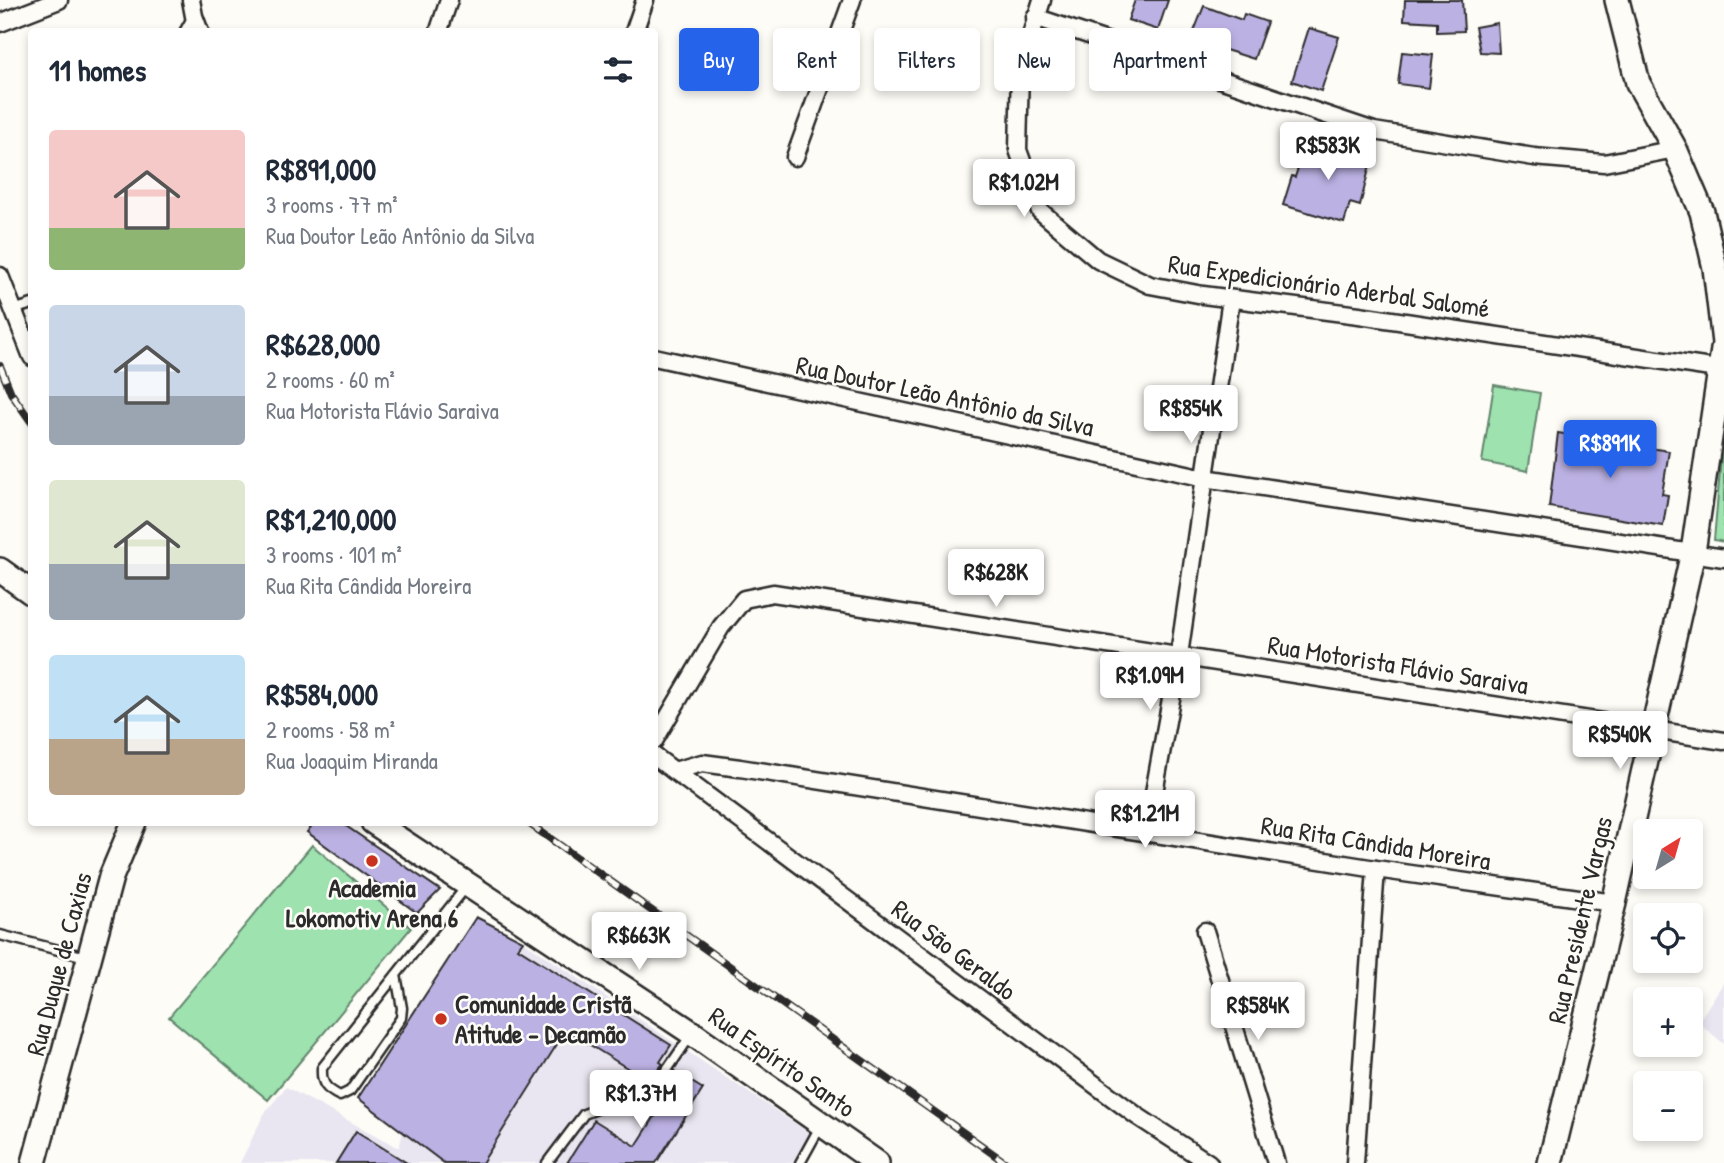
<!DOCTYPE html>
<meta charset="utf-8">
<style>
:root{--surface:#fff;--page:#f6f6f7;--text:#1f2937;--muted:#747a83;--accent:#2563eb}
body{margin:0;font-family:"Patrick Hand",sans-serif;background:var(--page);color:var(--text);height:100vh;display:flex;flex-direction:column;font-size:26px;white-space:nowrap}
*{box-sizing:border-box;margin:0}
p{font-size:23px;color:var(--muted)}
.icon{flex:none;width:38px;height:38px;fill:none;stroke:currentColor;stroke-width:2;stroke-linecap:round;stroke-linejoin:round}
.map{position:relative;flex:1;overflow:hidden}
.details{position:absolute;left:28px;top:28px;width:630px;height:798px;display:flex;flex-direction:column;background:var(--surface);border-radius:7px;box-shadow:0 4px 10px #0003}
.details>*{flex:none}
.guide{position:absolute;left:679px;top:28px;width:665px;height:63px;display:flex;gap:14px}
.needle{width:46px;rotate:37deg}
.buttons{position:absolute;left:1633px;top:819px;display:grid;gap:14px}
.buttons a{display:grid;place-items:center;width:70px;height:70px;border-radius:7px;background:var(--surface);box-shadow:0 4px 10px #0003;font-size:35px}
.price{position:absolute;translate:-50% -60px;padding:0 16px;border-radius:7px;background:#fff;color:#222;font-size:23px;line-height:46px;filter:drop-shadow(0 2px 4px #0008)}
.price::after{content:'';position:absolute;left:50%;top:42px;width:21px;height:16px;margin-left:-10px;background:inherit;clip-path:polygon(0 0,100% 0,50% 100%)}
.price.selected{background:var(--accent);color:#fff}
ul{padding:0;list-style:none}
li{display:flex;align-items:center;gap:21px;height:175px;padding:0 21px}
li span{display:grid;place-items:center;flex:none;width:196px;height:140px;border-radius:7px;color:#555}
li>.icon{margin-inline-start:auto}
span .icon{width:84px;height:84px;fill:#fffc;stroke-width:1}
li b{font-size:30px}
h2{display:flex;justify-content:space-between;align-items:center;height:84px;padding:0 21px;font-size:30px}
.chip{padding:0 24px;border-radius:7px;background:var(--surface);box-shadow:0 4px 10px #0003;font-size:24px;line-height:63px}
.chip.selected{background:var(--accent);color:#fff}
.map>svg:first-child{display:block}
</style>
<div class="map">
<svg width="1724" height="1163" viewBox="0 0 1724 1163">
<rect width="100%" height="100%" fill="#fdfcf7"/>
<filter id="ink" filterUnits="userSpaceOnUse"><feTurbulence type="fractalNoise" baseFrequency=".0143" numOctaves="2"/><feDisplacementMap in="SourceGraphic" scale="14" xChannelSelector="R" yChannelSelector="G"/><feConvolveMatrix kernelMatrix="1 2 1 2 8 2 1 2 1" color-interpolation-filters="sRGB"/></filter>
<g filter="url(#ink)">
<g fill="#eae6f1">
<path d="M523 941 809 1133 792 1163H240L264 1114 286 1087 399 1148 403 1132Z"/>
<path d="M1724 982V1044L1698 1022Z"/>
</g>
<g fill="#9de2af" stroke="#64866d" stroke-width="2">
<path d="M1494 385 1540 393 1528 471 1482 462Z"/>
<path d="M1724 424V542L1714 540Z"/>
<path d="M312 845 411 928 268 1100 169 1017Z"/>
</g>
<g fill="#bcb1e3" stroke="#2b2b2b" stroke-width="2">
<path d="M1135 0H1168L1158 30 1128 20Z"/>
<path d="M1405 0H1462L1464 31 1437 32V22L1404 20Z"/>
<path d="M1204 6 1242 20 1244 14 1267 22 1254 59 1191 39Z"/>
<path d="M1497 23 1499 53 1480 52 1475 27Z"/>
<path d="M1309 28 1339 37 1321 91 1292 81Z"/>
<path d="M1402 52 1433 55 1429 88 1398 84Z"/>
<path d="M1307 141 1358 157 1360 149 1373 152 1360 206 1350 203 1344 223 1283 205 1292 176 1295 177Z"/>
<path d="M1558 433 1669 451 1662 494 1668 495 1663 526 1549 507Z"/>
<path d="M315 822H340L440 890 417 913 307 832Z"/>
<path d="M476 917 523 941 518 948 671 1045 660 1062 663 1064 648 1081 566 1030 482 1163H444L358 1098Z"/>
<path d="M674 1071 703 1089 656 1163H567L594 1120 636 1146 669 1094 660 1088Z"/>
<path d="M356 1131 407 1163H336Z"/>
</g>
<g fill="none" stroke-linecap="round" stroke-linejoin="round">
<g stroke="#2b2b2b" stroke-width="13">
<g id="lane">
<path d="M184 32 193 16"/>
<path d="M13 310 32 304"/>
<path d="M0 935 86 957"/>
<path d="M396 975 402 1008 401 1018 350 1091 340 1096C326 1089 321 1084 322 1068L466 887"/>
<path d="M547 1163 584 1114 651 1088 665 1073 691 1035"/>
<path d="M800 1163 821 1125"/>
</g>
</g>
<g stroke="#2b2b2b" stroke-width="21">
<g id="street">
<path d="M191 0 194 16 200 32"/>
<path d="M1042 0 1020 70 1018 150 1040 211 1098 260 1150 285 1203 295 1359 315 1724 370"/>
<path d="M1035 17 1374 131 1534 157 1604 163 1675 149"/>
<path d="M0 23 59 0"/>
<path d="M439 30 449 0"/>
<path d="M634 32 645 0"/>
<path d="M795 157 852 0"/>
<path d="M0 276 32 357"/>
<path d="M654 357 1205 478 1724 558"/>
<path d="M654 741 721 627 744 599 773 593 1724 741"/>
<path d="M654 756 1137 1116 1209 1163"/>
<path d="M674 771 702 763 740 768 1376 869 1614 903"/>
<path d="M1147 831 1179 655 1231 299"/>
<path d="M1205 931 1276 1163"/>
<path d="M1355 1163 1376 869"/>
</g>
</g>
<g stroke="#2b2b2b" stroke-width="28">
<g id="secondary">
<path d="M0 570 32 593"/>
<path d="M373 822 692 1033 877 1163"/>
<path d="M34 1163 111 877 134 822"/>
<path d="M1550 1163 1614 903 1693 552 1724 343 1715 268 1702 212 1675 149 1638 83 1617 0"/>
</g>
</g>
<use href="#lane" stroke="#fdfcf7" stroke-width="8"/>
<use href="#street" stroke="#fdfcf7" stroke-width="16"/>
<use href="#secondary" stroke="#fdfcf7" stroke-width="23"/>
<g stroke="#2b2b2b" stroke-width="8">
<g id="rail">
<path d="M0 366 11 393 32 423"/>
<path d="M527 822 1006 1163"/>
</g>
</g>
<use href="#rail" stroke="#fdfcf7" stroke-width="5" stroke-dasharray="16" stroke-linecap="butt"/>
</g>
</g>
<g fill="#c8321e" stroke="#fdfcf7" stroke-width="2.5">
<circle cx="372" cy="861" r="7"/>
<circle cx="441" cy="1019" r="7"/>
</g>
<g text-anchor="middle" stroke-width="5" stroke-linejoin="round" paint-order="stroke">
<g font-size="26" fill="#2b2b2b" stroke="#fdfcf7">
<text transform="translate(1329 286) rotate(8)" y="9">Rua Expedicionário Aderbal Salomé</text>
<text transform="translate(945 396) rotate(12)" y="9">Rua Doutor Leão Antônio da Silva</text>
<text transform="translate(1398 665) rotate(9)" y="9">Rua Motorista Flávio Saraiva</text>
<text transform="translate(1376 843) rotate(9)" y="9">Rua Rita Cândida Moreira</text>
<text transform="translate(1580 920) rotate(-77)" y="9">Rua Presidente Vargas</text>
<text transform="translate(954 950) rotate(37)" y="9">Rua São Geraldo</text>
<text transform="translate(59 964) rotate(-75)" y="9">Rua Duque de Caxias</text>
<text transform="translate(782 1062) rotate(35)" y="9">Rua Espírito Santo</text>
</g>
<g font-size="26" font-weight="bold" fill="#2b2b2b" stroke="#fdfcf7">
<text x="372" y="897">Academia<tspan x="372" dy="30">Lokomotiv Arena 6</tspan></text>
<text x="455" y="1013" text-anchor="start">Comunidade Cristã<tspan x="455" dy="30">Atitude - Decamão</tspan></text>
</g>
</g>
</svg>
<div class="buttons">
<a><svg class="needle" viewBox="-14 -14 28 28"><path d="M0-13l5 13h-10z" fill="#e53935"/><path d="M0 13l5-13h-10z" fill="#747a83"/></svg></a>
<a><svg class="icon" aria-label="locate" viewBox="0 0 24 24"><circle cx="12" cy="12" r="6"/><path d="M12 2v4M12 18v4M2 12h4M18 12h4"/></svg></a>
<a>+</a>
<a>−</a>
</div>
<b class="price" style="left:1328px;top:182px">R$583K</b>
<b class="price" style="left:1024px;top:219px">R$1.02M</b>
<b class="price" style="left:1191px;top:445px">R$854K</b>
<b class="price selected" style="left:1610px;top:480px">R$891K</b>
<b class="price" style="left:996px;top:609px">R$628K</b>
<b class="price" style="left:1150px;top:712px">R$1.09M</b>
<b class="price" style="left:1620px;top:771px">R$540K</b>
<b class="price" style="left:1145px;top:850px">R$1.21M</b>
<b class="price" style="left:639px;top:972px">R$663K</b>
<b class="price" style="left:1258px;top:1042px">R$584K</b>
<b class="price" style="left:641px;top:1130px">R$1.37M</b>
<div class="guide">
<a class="chip selected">Buy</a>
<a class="chip">Rent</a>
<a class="chip">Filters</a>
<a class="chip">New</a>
<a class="chip">Apartment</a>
</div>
<section class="details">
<h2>11 homes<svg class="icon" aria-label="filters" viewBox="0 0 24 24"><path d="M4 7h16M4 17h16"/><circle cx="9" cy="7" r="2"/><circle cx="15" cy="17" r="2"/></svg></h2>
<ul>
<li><span style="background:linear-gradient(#f6c9c9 70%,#8fb573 0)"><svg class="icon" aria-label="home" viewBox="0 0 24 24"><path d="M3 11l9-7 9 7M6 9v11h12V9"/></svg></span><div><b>R$891,000</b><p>3 rooms · 77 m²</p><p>Rua Doutor Leão Antônio da Silva</p></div></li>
<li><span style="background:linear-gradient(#c9d6e8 65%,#9aa5b1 0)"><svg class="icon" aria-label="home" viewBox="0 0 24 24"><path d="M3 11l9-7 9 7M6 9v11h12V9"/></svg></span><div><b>R$628,000</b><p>2 rooms · 60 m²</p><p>Rua Motorista Flávio Saraiva</p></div></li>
<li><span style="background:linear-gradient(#dfe7d0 60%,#9aa5b1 0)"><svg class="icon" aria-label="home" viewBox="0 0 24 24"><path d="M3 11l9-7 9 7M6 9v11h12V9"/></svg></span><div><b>R$1,210,000</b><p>3 rooms · 101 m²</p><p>Rua Rita Cândida Moreira</p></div></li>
<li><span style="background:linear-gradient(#bfe0f5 60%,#b9a48a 0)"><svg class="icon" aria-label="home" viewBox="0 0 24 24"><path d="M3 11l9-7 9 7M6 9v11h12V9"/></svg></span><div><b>R$584,000</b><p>2 rooms · 58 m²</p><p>Rua Joaquim Miranda</p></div></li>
</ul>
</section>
</div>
